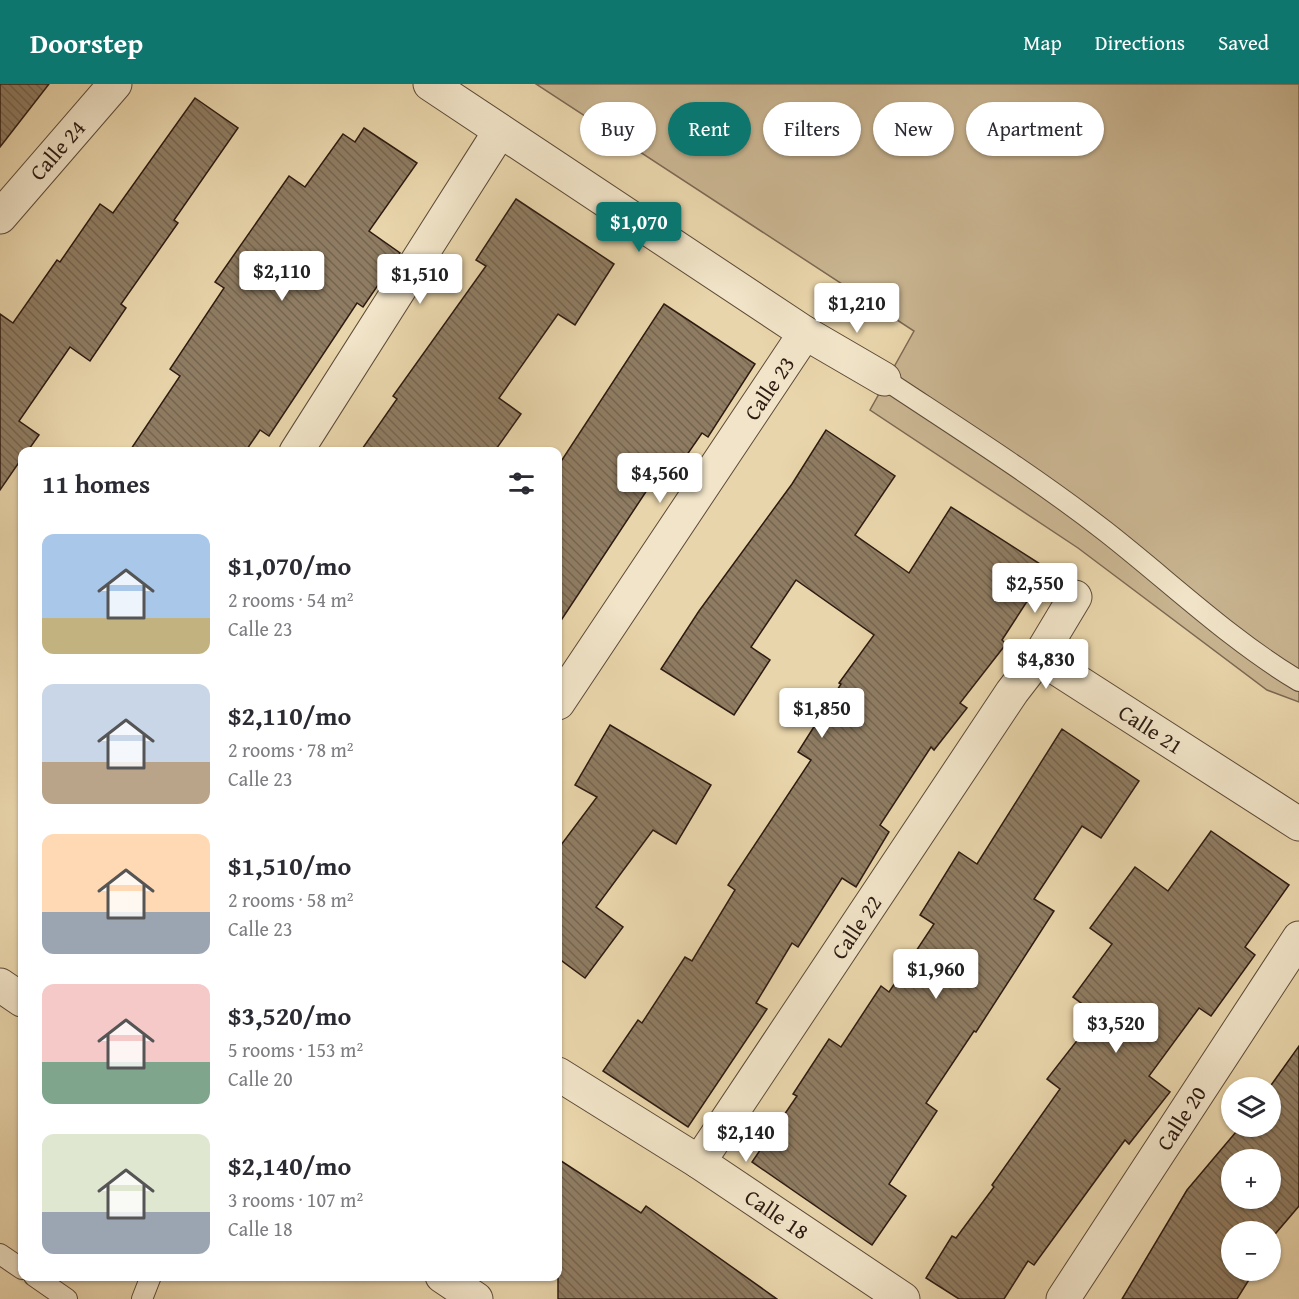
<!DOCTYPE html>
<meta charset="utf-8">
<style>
:root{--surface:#fff;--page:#f2f2f3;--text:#2b2b33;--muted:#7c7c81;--accent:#0f766e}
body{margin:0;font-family:"Gentium Book Plus",serif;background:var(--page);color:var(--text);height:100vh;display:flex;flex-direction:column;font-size:22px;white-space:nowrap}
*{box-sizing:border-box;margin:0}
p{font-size:20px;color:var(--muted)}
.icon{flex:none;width:33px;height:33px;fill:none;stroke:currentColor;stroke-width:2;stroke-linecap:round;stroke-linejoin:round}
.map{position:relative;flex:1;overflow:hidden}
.drawer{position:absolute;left:18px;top:363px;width:544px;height:834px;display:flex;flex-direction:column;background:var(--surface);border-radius:12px;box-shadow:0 2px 4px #0004}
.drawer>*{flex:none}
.guide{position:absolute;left:580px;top:18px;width:570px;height:54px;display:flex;gap:12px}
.tools{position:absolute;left:1221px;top:993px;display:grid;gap:12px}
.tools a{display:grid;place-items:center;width:60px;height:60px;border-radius:50%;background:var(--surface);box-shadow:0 2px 4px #0004;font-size:30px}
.price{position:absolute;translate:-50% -51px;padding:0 14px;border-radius:6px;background:#fff;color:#222;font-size:20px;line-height:39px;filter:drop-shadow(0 2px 3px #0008)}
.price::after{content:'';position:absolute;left:50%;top:36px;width:18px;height:14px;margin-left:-9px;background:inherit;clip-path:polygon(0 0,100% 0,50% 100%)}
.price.selected{background:var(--accent);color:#fff}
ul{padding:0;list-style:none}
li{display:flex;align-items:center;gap:18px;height:150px;padding:0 24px}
li span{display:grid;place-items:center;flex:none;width:168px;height:120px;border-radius:12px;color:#555}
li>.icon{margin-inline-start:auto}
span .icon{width:72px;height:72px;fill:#fffc;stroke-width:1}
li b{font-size:26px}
h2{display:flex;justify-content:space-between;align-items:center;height:72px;padding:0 24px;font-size:26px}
.chip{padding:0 21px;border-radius:27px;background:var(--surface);box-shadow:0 2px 4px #0004;font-size:21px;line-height:54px}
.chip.selected{background:var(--accent);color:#fff}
header{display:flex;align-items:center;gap:36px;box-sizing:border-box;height:84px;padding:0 30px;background:var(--accent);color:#fff}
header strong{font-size:28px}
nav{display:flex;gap:33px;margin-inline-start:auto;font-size:21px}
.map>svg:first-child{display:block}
</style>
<header>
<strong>Doorstep</strong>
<nav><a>Map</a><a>Directions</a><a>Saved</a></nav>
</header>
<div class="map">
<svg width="1299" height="1215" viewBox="0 0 1299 1215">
<defs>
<pattern id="building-back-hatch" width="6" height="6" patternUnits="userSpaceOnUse" patternTransform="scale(1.5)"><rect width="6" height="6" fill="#8f7c62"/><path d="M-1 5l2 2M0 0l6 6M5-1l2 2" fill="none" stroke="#75654f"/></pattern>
</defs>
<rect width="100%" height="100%" fill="#e9d5ab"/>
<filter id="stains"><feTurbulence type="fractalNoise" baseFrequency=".00333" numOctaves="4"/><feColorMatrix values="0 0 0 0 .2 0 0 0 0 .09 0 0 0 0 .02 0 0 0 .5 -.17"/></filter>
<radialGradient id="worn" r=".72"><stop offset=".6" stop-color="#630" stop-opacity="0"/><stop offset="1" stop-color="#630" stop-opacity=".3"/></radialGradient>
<path fill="#c9b591" stroke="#7c6852" stroke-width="1.5" d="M536 0H1299V618L1267 606 1078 464 870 326 914 247Z"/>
<g fill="url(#building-back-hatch)" stroke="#2e1b12" stroke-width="1.5" fill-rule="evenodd">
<path d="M0 0H49L0 63Z"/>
<path d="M195 14 238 44 174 136 178 139 121 220 126 224 90 277 70 263 19 337 39 351 27 368H22V374L0 406V230L13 239 57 176 60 178 100 120 113 129Z"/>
<path d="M364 44 417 79 369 147 400 169 363 223 357 219 269 352 260 346 245 368H129L180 292 170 285 224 204 215 198 289 92 305 103 343 50 355 58Z"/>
<path d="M516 115 614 180 575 241 558 230 499 314 521 330 494 368H360L397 315 393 312 486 182 476 176Z"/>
<path d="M664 220 755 280 708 353 702 349 664 404 653 397 558 541V382Z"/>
<path d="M826 346 895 392 855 451 909 489 951 423 1048 485 1002 556 1006 560 960 619 967 624 934 666 931 663 880 741 889 748 856 803 842 794 798 863 792 859 756 919 767 925 688 1043 603 987 638 936 642 939 685 873 692 877 735 806 728 801 811 676 798 668 841 600 839 599 874 551 796 496 751 563 770 576 734 631 661 585 699 527 792 400Z"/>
<path d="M610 641 711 701 676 760 653 746 596 823 623 843 585 894 558 874V765L597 713 575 701Z"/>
<path d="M1062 645 1139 697 1101 754 1082 742 1034 815 1054 827 976 948 974 947 926 1019 937 1027 889 1100 906 1112 872 1161 752 1078 797 1012 793 1010 829 955 841 963 881 902 889 908 934 840 920 831 959 768 977 780Z"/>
<path d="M1211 747 1289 801 1245 863 1255 871 1211 932 1199 924 1149 992 1170 1008 1129 1060 1125 1056 1034 1181 1028 1177 1004 1215H959L926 1194 952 1152 956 1154 994 1103 992 1101 1060 1005 1047 995 1097 931 1073 913 1112 860 1090 844 1135 783 1168 807Z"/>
<path d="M1299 962V1122L1270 1156V1148H1232V1186H1255L1237 1215H1122L1187 1106 1241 1042H1270L1269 1004ZM1232 1076H1270V1114H1232Z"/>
<path d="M558 1075 641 1129 646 1122 777 1215H558Z"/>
</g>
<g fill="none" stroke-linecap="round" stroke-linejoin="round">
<g stroke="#5d4a38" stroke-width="22">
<g id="service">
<path d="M884 295C958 344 1034 392 1105 447 1169 497 1229 555 1299 597"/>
<path d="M0 1170 22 1185"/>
<path d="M34 1192 67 1215"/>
<path d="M142 1215 151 1192"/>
</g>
</g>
<g stroke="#5d4a38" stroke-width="35">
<g id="minor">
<path d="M430 0 805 249 884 295"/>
<path d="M0 133 115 0"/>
<path d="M296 368 500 47"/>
<path d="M1039 573 1299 740"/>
<path d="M558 619 805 249"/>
<path d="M558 990 699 1078 903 1215"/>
<path d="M699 1078 1012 608 1039 573 1075 513"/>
<path d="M1063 1215 1299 854"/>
</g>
</g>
<g stroke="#5d4a38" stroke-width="35">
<g id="tertiary">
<path d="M0 901 22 916"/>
<path d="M442 1192 476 1215"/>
</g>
</g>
<use href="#service" stroke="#f1e4c8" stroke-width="20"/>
<use href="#minor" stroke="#f1e4c8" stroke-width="33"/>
<use href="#tertiary" stroke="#f1e4c8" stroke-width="33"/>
</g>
<g text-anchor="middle" stroke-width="4.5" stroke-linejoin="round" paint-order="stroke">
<g font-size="22" fill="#2e1b12" stroke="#f1e4c8">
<text transform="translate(57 66) rotate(-49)" y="8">Calle 24</text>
<text transform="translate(769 304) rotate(-56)" y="8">Calle 23</text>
<text transform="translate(1151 645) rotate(33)" y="8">Calle 21</text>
<text transform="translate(856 843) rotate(-56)" y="8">Calle 22</text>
<text transform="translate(1181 1034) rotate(-57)" y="8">Calle 20</text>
<text transform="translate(777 1130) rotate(34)" y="8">Calle 18</text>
</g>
</g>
<rect width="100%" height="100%" filter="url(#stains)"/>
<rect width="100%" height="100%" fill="url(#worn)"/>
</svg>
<div class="tools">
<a><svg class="icon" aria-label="layers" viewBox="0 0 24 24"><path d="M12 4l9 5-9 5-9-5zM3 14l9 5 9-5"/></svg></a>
<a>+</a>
<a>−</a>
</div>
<b class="price selected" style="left:639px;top:169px">$1,070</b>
<b class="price" style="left:282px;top:218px">$2,110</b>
<b class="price" style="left:420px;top:221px">$1,510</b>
<b class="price" style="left:857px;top:250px">$1,210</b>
<b class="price" style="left:660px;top:420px">$4,560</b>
<b class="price" style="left:1035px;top:530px">$2,550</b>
<b class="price" style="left:1046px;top:606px">$4,830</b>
<b class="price" style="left:822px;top:655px">$1,850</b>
<b class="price" style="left:936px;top:916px">$1,960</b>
<b class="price" style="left:1116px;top:970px">$3,520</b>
<b class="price" style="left:746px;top:1079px">$2,140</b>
<div class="guide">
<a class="chip">Buy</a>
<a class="chip selected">Rent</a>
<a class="chip">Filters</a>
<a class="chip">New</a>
<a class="chip">Apartment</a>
</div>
<section class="drawer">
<h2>11 homes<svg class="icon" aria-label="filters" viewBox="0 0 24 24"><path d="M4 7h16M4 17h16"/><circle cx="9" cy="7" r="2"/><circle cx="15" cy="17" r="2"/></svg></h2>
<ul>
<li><span style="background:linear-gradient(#a9c7e8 70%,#c2b280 0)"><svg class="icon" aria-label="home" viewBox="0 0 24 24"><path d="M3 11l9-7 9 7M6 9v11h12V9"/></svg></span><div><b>$1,070/mo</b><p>2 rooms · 54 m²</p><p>Calle 23</p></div></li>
<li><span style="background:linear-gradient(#c9d6e8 65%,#b9a48a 0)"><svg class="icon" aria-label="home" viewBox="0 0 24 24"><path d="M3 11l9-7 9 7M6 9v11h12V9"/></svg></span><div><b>$2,110/mo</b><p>2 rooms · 78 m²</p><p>Calle 23</p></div></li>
<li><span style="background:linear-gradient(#ffd9b3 65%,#9aa5b1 0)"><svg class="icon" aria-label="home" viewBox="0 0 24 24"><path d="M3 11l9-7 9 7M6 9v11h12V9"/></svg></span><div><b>$1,510/mo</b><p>2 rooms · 58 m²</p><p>Calle 23</p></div></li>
<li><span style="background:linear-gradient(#f6c9c9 65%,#7fa58c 0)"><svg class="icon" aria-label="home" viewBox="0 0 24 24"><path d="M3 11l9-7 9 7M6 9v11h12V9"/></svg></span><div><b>$3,520/mo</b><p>5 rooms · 153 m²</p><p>Calle 20</p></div></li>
<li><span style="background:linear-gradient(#dfe7d0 65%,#9aa5b1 0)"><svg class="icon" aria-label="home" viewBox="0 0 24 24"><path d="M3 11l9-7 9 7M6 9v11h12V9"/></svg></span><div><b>$2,140/mo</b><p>3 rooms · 107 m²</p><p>Calle 18</p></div></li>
</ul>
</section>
</div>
